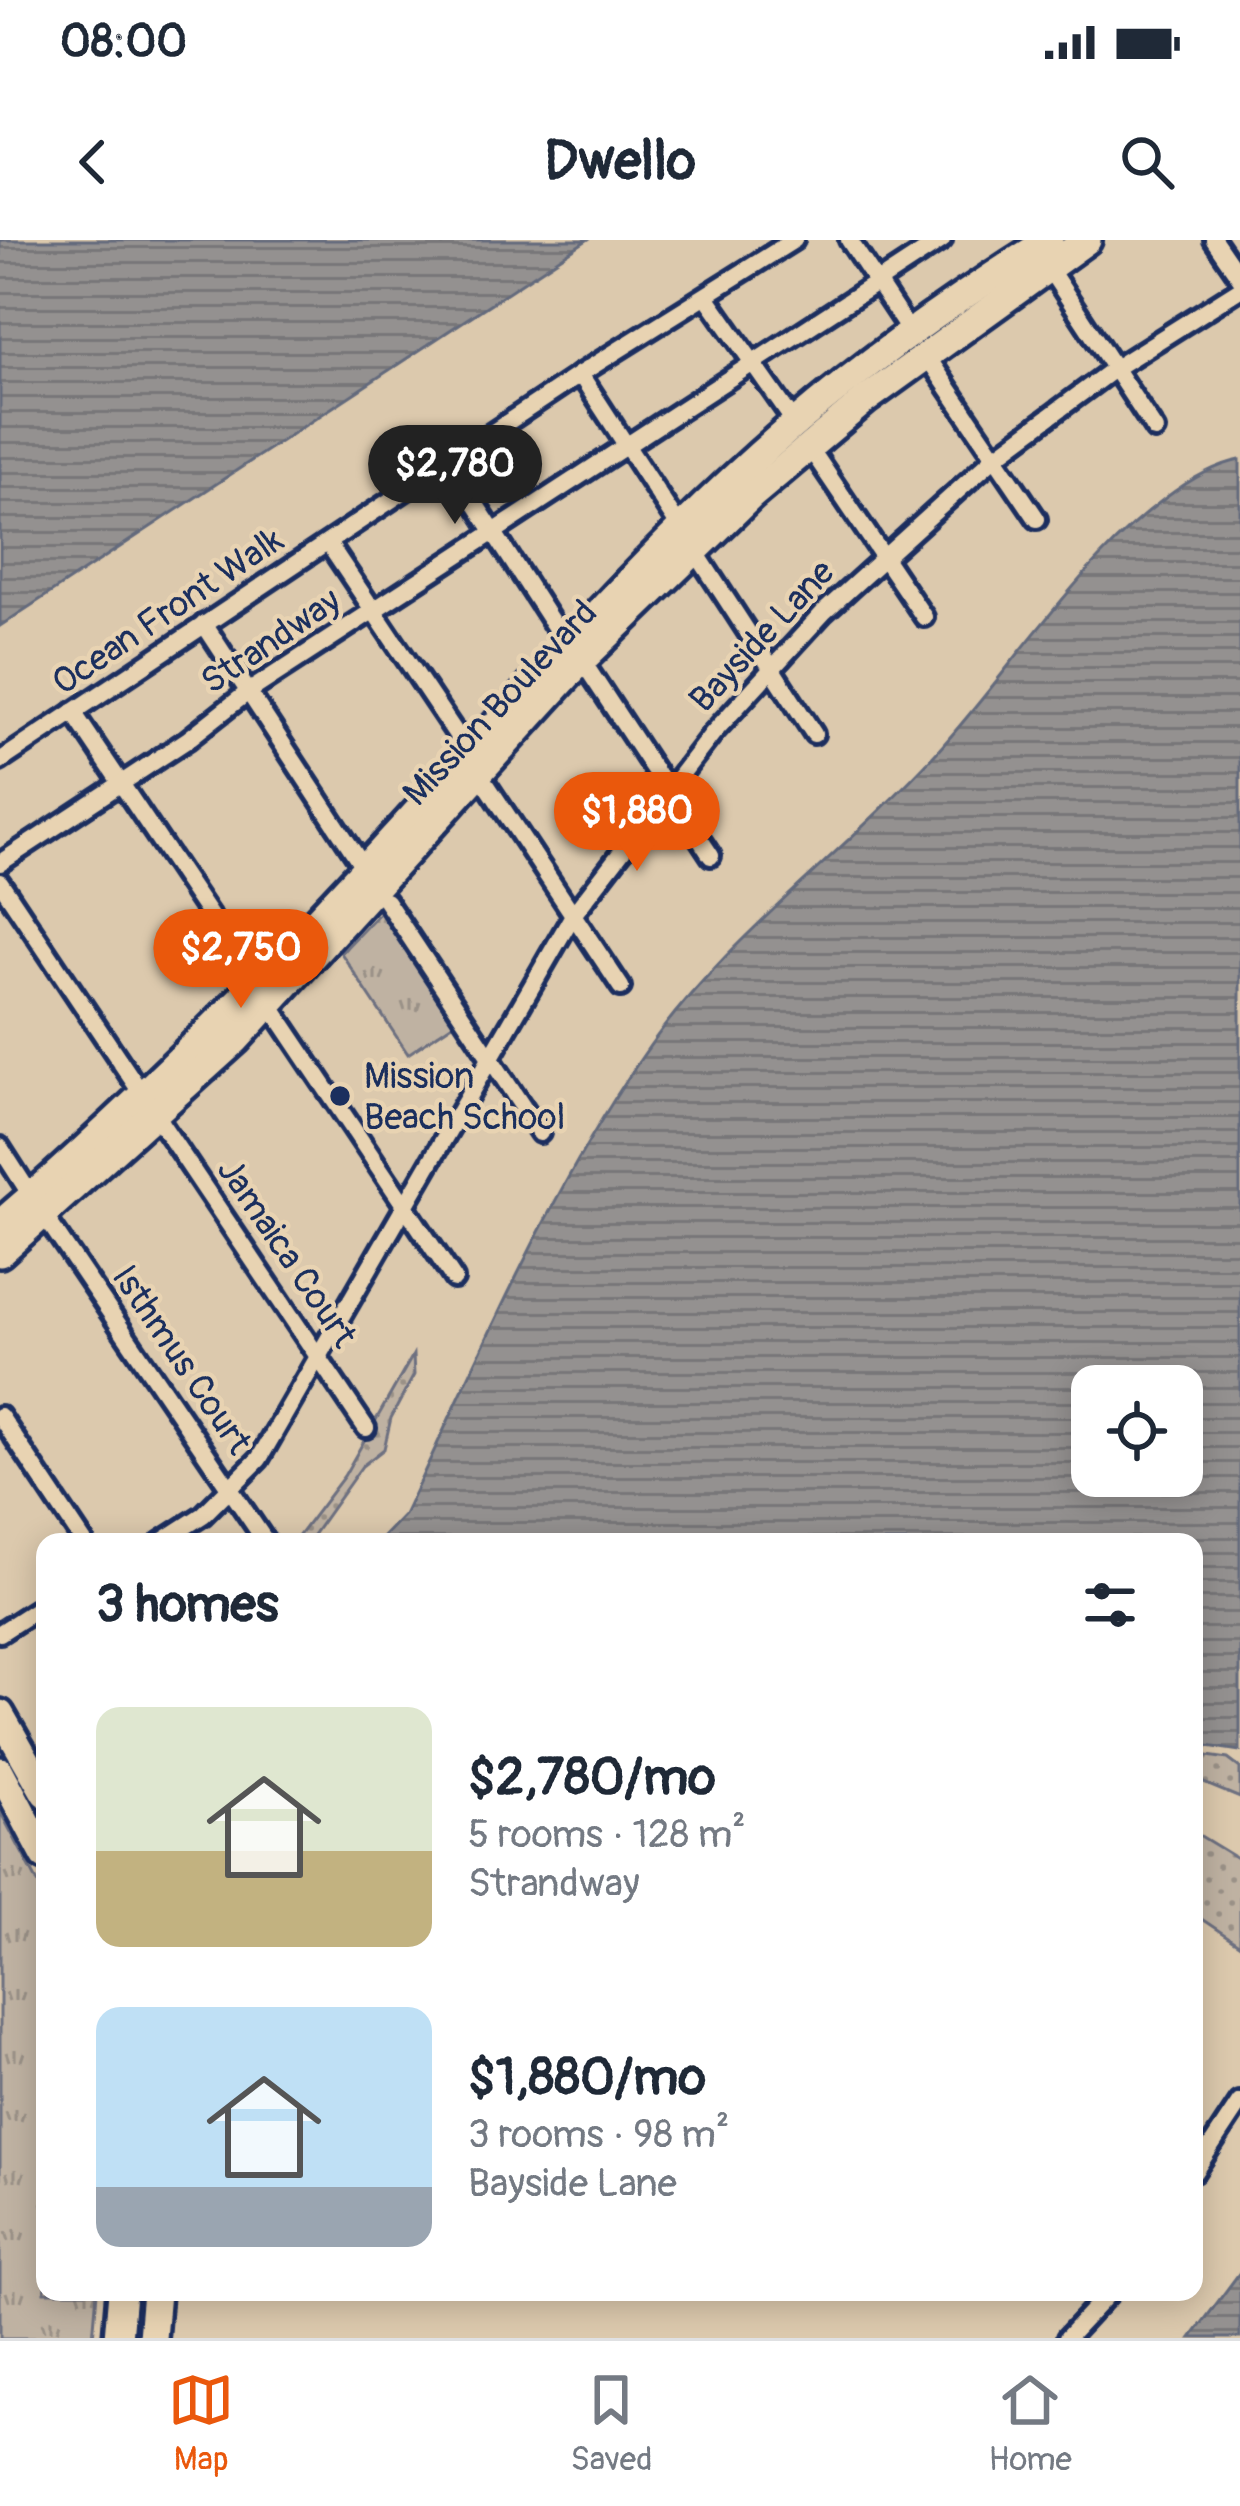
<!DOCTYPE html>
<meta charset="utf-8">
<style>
:root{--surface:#fff;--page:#f6f6f7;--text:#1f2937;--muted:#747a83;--line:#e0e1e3;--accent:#ea580c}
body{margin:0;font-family:Pangolin,sans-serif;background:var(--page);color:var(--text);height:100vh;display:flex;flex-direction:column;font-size:45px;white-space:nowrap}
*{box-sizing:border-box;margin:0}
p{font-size:39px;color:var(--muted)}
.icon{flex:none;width:66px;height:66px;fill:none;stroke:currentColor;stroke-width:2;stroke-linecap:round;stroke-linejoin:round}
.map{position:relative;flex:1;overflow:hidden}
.details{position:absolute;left:36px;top:1293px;width:1167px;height:768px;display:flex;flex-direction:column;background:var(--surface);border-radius:24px;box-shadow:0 6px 30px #0003}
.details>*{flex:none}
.fabs{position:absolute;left:1071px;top:1125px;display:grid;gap:24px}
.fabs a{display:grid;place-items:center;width:132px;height:132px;border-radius:24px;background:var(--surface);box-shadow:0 6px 30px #0003;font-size:60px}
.price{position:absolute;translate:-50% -102px;padding:0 27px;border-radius:42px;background:var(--accent);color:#fff;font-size:39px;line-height:78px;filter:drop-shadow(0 3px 6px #0008)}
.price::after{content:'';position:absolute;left:50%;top:72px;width:36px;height:27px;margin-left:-18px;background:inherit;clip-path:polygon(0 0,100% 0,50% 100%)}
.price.selected{background:#222;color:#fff}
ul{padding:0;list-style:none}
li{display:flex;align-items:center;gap:36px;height:300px;padding:0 60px}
li span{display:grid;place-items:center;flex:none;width:336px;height:240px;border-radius:24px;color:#555}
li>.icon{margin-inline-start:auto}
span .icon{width:144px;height:144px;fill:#fffc;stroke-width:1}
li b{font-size:51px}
h2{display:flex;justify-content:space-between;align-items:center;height:144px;padding:0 60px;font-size:51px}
.status{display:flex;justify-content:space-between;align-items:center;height:84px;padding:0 60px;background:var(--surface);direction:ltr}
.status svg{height:33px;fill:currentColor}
header{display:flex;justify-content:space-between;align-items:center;height:156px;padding:0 60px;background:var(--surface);font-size:54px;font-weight:800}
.menu{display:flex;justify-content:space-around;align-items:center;height:168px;border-top:3px solid var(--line);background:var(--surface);font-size:33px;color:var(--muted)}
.menu a{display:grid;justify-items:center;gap:6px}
.menu .selected{color:var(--accent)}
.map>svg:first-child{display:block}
</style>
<div class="status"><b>08:00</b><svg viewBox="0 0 49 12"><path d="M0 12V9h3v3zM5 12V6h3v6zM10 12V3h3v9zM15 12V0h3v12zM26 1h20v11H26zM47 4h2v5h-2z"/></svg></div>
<header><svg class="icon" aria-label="back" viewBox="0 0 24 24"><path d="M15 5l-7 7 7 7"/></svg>Dwello<svg class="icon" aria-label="search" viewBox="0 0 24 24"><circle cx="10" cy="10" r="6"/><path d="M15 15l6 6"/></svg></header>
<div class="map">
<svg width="1240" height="2098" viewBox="0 0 1240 2098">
<defs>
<pattern id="grass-dots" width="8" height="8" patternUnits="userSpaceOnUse" patternTransform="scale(3)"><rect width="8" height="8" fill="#bfb2a2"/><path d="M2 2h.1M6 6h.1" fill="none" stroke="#9a9187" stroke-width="1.8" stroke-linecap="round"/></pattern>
<pattern id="park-tufts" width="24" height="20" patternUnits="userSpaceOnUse" patternTransform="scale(3)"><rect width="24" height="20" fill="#bfb2a2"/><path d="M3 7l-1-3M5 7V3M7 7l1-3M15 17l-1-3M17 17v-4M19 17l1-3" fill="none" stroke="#9a9187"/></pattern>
<pattern id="water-rules" width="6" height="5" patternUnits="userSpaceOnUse" patternTransform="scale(3)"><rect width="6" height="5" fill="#949190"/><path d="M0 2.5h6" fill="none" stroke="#787779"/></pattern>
</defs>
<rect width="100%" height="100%" fill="#dcc9ad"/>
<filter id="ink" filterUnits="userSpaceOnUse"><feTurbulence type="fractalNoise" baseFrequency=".00833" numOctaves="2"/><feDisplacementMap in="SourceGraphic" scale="24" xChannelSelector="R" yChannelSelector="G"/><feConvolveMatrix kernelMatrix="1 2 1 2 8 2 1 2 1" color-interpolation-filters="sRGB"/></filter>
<g filter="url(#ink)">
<g fill="url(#grass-dots)" stroke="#6d7080" stroke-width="3">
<path d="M413 1115 414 1135 391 1178 384 1209 362 1226 308 1302H294L344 1236Z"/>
<path d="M1194 1514 1228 1519 1240 1528V1558L1194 1539Z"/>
<path d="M1194 1592 1240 1620V1705L1194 1674Z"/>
</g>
<g fill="url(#park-tufts)" stroke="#6d7080" stroke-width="3">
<path d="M385 667 460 779 408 814 341 713Z"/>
<path d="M0 1571 45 1656V2052H97L93 2098H0Z"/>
</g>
<g fill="url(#water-rules)" stroke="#646a7c" stroke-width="3" fill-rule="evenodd">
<path d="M0 0H587L0 386Z"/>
<path d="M1240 220V1511L1194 1504V1302H378L404 1275C478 1120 544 960 642 817 722 700 841 617 937 512 994 449 1042 378 1100 317 1133 282 1192 229 1240 220ZM1182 1146V1236H1092V1146Z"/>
<path d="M1240 2032V2098H1191Z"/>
</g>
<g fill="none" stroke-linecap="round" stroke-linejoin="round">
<g stroke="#1b2f5e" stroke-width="26">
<g id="street">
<path d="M849 0 912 95"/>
<path d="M1214 0 1240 38"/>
<path d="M1054 36 1155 190"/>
<path d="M706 56 795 183"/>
<path d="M932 124 1037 279"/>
<path d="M580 134 814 494"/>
<path d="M816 217 924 377"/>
<path d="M449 223 566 404"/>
<path d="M328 303 467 510"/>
<path d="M204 384 364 628"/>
<path d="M589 431 711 616"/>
<path d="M73 472 454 1039"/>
<path d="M0 521 580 134 794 0"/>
<path d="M487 545 621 747"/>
<path d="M0 623 187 500 248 452 942 0"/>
<path d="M0 642 144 857"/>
<path d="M386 661 540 893"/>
<path d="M154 873 366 1188"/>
<path d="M0 907 32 957"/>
<path d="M44 975 266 1302"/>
<path d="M0 1176 84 1302"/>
<path d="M161 1302 203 1275 259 1219 573 675 713 493 824 372 995 217 1115 128 1240 49"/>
<path d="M0 1393 45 1364"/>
<path d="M1194 1932 1240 1862"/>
<path d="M1067 2098 1110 2052"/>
</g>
</g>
<g stroke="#1b2f5e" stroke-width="36">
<g id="primary">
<path d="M0 984C136 867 261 742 382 610 516 465 641 315 792 186 871 118 961 55 1049 0"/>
<path d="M0 1013 236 800 579 423 750 257 865 160 1087 0"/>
<path d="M0 1474 45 1553"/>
<path d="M0 1531 45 1616"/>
<path d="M118 2098 122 2052"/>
<path d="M152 2098 156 2052"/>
</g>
</g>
<use href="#street" stroke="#e8d3b2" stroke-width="16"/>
<use href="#primary" stroke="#e8d3b2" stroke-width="27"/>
</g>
</g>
<circle fill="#1b2f5e" stroke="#e8d3b2" stroke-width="4.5" cx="340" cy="856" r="12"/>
<g text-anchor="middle" stroke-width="9" stroke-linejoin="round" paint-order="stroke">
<g font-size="36" fill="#1b2f5e" stroke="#e8d3b2">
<text transform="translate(167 370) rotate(-34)" y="13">Ocean Front Walk</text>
<text transform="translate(761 395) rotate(-47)" y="13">Bayside Lane</text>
<text transform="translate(270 400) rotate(-34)" y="13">Strandway</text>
<text transform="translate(499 462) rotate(-47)" y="13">Mission Boulevard</text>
<text transform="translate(288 1012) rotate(56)" y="13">Jamaica Court</text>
<text transform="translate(183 1119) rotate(56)" y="13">Isthmus Court</text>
</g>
<g font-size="36" fill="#1b2f5e" stroke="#e8d3b2" text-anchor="start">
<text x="364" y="848">Mission<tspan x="364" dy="41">Beach School</tspan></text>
</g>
</g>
</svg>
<div class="fabs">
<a><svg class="icon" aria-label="locate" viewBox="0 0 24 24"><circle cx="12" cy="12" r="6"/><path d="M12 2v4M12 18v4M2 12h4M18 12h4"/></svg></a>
</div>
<b class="price selected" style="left:455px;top:287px">$2,780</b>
<b class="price" style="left:637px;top:634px">$1,880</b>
<b class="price" style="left:241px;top:771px">$2,750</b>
<section class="details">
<h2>3 homes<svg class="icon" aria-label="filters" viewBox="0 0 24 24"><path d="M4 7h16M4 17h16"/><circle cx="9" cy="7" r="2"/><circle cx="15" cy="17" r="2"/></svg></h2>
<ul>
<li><span style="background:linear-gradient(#dfe7d0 60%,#c2b280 0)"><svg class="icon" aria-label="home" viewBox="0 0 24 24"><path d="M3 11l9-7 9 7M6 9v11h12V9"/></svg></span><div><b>$2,780/mo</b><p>5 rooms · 128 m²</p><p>Strandway</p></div></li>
<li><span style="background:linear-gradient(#bfe0f5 75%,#9aa5b1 0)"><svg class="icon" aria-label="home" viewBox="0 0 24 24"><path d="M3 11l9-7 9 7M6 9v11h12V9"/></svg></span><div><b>$1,880/mo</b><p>3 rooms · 98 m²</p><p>Bayside Lane</p></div></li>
</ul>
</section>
</div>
<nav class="menu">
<a class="selected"><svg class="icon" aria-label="map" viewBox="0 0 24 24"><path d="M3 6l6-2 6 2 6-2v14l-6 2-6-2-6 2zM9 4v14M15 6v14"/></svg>Map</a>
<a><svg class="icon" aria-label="saved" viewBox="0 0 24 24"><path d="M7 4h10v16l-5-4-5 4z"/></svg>Saved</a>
<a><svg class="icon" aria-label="home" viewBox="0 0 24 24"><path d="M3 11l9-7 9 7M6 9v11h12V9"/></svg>Home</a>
</nav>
